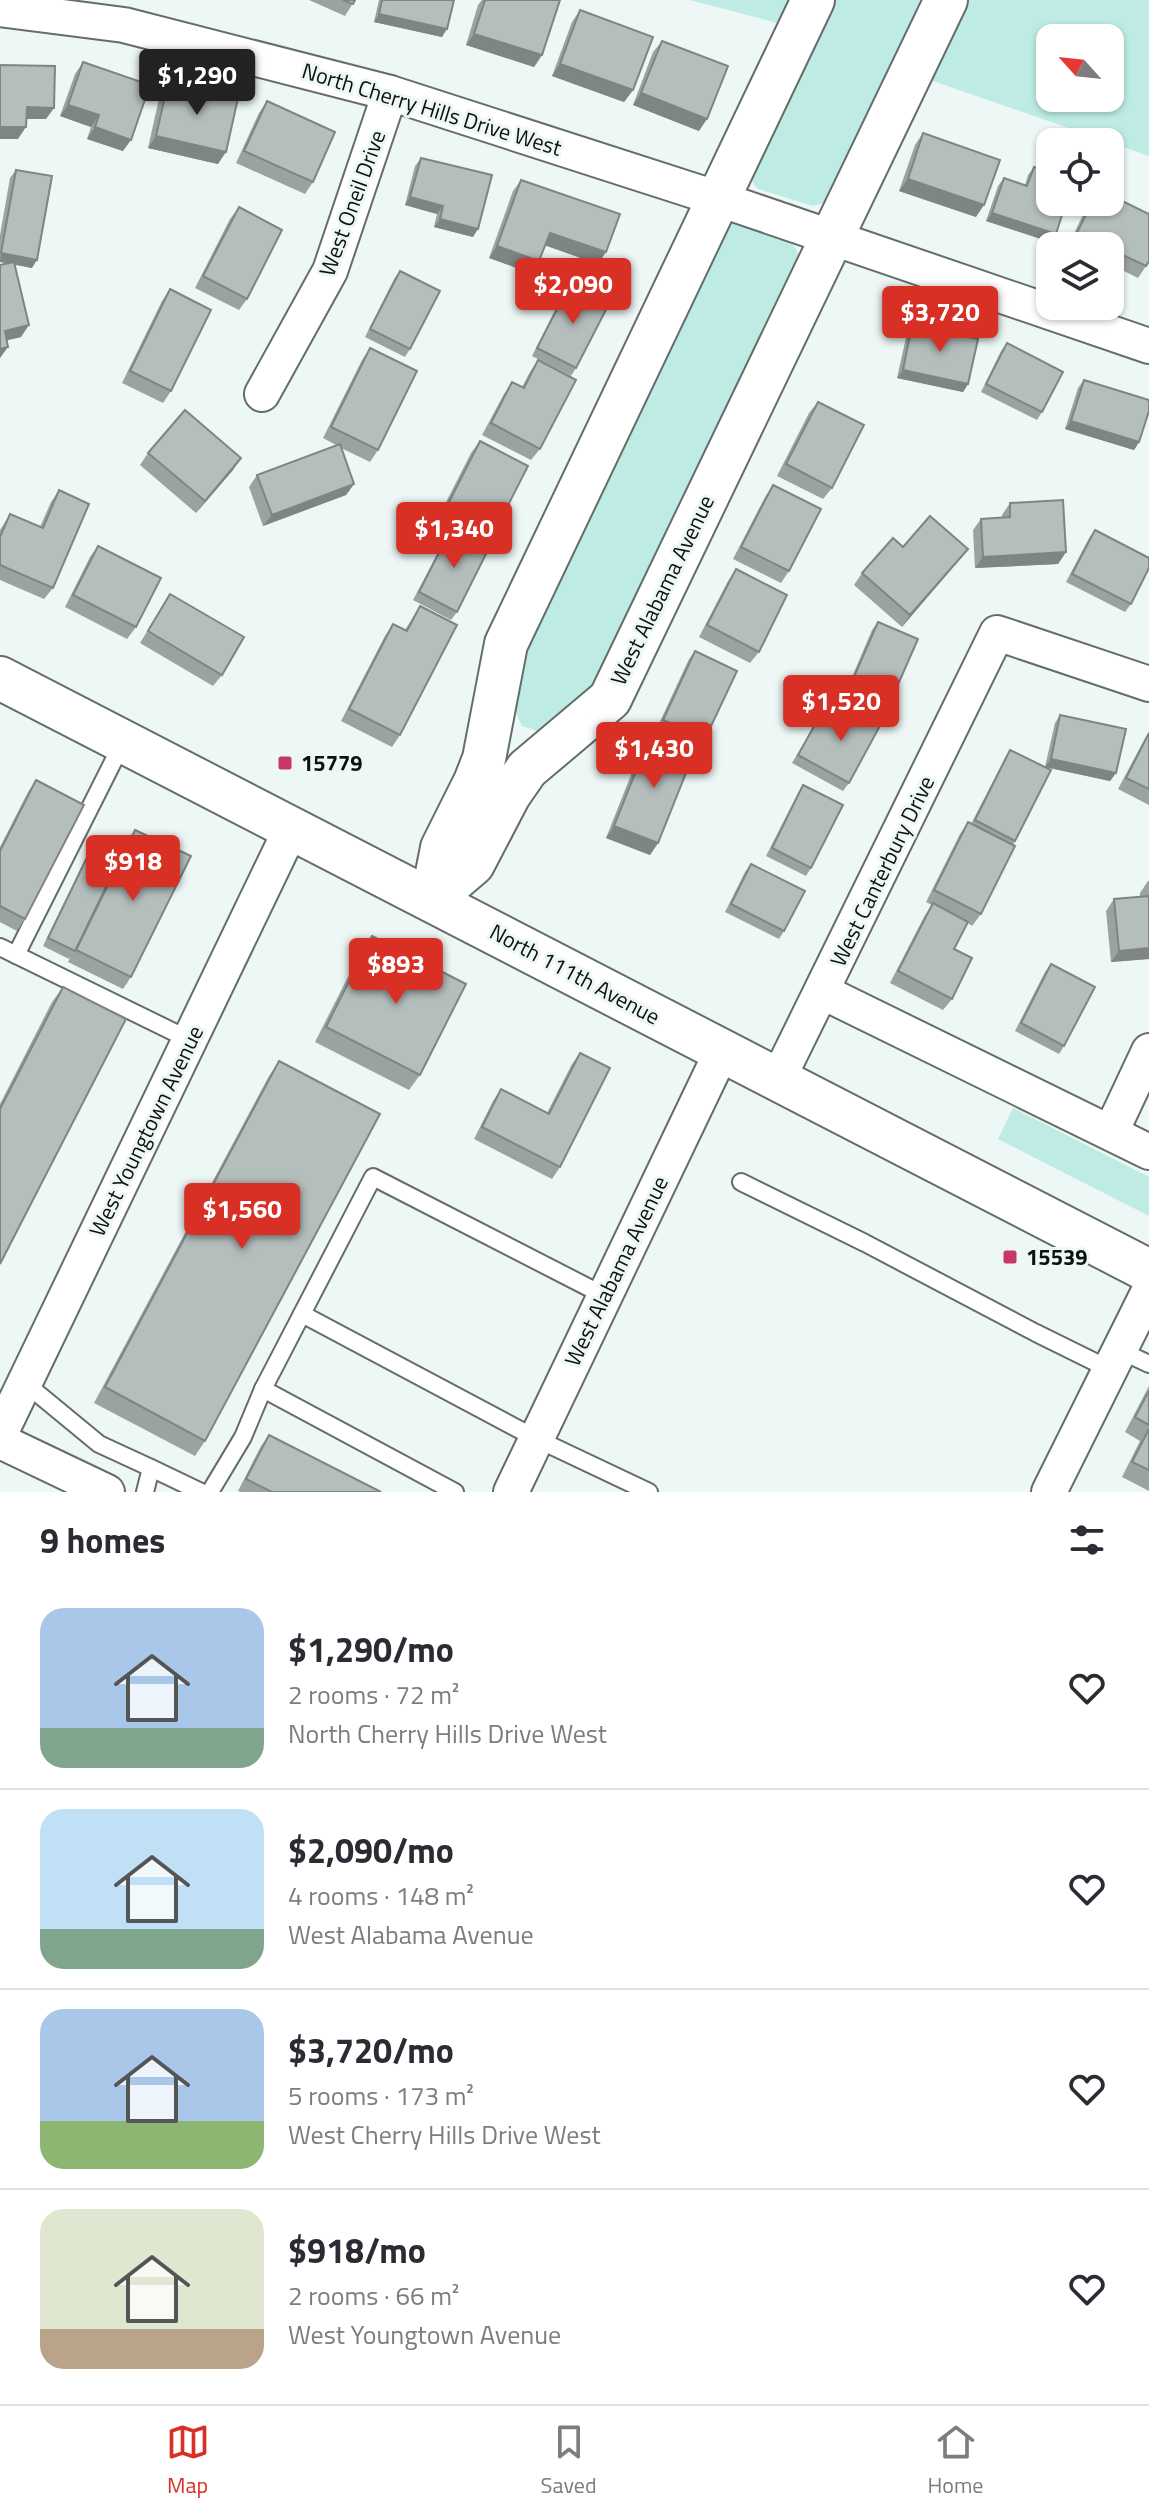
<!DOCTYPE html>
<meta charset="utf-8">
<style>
:root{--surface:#fff;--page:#f7f7f7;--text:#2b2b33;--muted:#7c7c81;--line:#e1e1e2;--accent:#d93025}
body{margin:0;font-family:"Titillium Web",sans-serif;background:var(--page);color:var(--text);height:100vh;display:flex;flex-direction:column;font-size:30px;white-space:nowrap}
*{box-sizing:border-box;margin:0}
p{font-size:26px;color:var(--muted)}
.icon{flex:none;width:44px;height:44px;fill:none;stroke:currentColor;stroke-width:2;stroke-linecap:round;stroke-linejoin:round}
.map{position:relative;height:1492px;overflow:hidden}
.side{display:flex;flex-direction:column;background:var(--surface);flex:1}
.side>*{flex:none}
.needle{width:52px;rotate:297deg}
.tools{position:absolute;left:1036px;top:24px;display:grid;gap:16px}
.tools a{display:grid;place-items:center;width:88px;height:88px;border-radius:16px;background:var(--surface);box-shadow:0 2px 6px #0004;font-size:40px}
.price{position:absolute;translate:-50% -68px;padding:0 18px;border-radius:8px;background:var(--accent);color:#fff;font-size:26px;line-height:52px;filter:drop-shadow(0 2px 4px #0008)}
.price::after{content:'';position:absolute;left:50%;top:48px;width:24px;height:18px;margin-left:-12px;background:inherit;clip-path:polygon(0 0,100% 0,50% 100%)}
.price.on{background:#222;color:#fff}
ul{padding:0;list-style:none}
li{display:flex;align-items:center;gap:24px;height:200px;padding:0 40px}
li+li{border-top:2px solid var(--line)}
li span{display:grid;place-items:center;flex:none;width:224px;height:160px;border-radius:24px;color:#555}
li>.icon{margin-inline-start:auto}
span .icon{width:96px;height:96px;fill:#fffc;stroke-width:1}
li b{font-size:34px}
h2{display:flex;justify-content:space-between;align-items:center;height:96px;padding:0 40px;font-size:34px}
.tab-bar{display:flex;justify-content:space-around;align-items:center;height:112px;border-top:2px solid var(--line);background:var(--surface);font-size:22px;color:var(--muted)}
.tab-bar a{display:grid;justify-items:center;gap:4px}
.tab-bar .on{color:var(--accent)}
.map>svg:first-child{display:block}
</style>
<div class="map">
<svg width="1149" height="1492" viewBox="0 0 1149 1492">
<rect width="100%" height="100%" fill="#edf7f5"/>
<g fill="#beece4" fill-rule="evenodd">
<path d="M690 0H813L800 29Z"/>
<path d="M826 0H925L826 202 813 206 758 189 753 183 749 167Z"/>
<path d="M946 0H1149V156L910 73ZM1050 38H1110V98H1050Z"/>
<path d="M737 222C761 229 793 231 800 259L602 680 541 732 522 726C513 709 512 693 513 673L730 223Z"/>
<path d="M1013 1108 1149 1177V1216L998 1139Z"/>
</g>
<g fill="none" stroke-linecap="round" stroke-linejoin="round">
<g stroke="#646d6b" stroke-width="20">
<g id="service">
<path d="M0 947 190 1040"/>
<path d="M16 955 123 742"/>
<path d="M741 1182 865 1243 1036 1333 1109 1369"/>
<path d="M302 1314 537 1439 649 1492"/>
<path d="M1119 1350 1149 1364"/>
<path d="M25 1383 99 1444 151 1468 145 1492"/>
<path d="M151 1468 201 1492"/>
<path d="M210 1492 243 1437 263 1389"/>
<path d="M455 1492 263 1389 373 1177 605 1296"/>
</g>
</g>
<g stroke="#646d6b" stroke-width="38">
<g id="minor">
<path d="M0 9 124 25 390 93 719 199 1149 346"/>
<path d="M262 394 330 271 390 93"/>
<path d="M823 992 1149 1152"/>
<path d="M778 1079 997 633 1149 684"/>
<path d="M1111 1132 1149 1051"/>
<path d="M0 1434 292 827"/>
<path d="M0 1441 107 1492"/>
<path d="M511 1492 722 1051"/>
<path d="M1049 1492 1149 1291"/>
</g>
</g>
<g stroke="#646d6b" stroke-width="46">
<g id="tertiary">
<path d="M0 678 1149 1271"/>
<path d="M432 899 473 864 509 795 527 769 610 699 946 0"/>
<path d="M432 899 442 848 475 782 484 759 506 644 813 0"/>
</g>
</g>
<use href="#service" stroke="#fff" stroke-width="16"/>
<use href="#minor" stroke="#fff" stroke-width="34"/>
<use href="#tertiary" stroke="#fff" stroke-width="42"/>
</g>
<g fill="#9ba3a2">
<path d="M309 0H355L345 16Z"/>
<path d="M379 0H454L442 37 374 22Z"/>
<path d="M482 0H560L542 55 534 67 466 45 478 5Z"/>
<path d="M580 10 633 90 624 102 552 76 572 22Z"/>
<path d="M662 41 699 131 633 105 653 52Z"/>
<path d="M83 62 123 151 87 139 91 127 60 116 75 74Z"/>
<path d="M168 83 218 164 148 148 160 94Z"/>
<path d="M267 101 313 182 305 194 236 163 259 113Z"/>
<path d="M923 133 976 217 899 191 915 145Z"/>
<path d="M421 158 473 237 434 227 437 214 405 205 415 166Z"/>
<path d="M1034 167 1056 234 1050 242 986 221 998 186 1004 178 1025 185 1028 175Z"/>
<path d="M16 170 32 268 14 264 21 337 7 340 0 358 8 263 0 262V235L10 178Z"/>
<path d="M521 180 598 264 545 245 539 261 531 273 489 258 513 191Z"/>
<path d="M1089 202H1110L1146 266 1138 278 1110 264V246H1072L1069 244Z"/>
<path d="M239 207 247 299 239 310 195 288 230 219Z"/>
<path d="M400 271 410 349 405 357 365 337 394 279Z"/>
<path d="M570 284 576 368 571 376 532 356 564 292Z"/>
<path d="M170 289 171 391 163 403 122 383 162 301Z"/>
<path d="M912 325 968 384 963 392 897 378 907 333Z"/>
<path d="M1007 343 1042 412 1037 420 981 392 1001 351Z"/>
<path d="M370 348 378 450 370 462 341 448 354 484 346 495 263 526 249 487 257 475 336 445 323 438 362 360Z"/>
<path d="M538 360 540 449 531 460 482 435 504 394 512 382 522 387 530 372Z"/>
<path d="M1084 380 1139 442 1134 450 1065 429 1078 388Z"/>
<path d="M818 402 832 488 823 499 777 476 809 413Z"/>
<path d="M480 441 497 527 489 538 440 514 471 453Z"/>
<path d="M148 453 233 470 196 513 140 465Z"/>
<path d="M773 485 789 571 781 583 733 559 765 497Z"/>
<path d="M59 490 53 588 44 599 0 580V530L10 514 40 527 51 502Z"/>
<path d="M1010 503 1066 552 1058 564 975 568 973 530 981 519 1002 518V515Z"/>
<path d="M451 529 457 612 451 620 413 600 446 537Z"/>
<path d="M1095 530 1131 604 1125 612 1066 582 1089 538Z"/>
<path d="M98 546 136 627 127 639 65 607 90 557Z"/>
<path d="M903 547 959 560 902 627 854 585 862 573Z"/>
<path d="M736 569 759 652 750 663 699 637 728 581Z"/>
<path d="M170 594 222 675 213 686 140 643Z"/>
<path d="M420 606 400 735 392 747 341 721 385 636 393 624 405 630Z"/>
<path d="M878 622 889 705 884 713 844 696 872 630Z"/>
<path d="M695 651 705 739 700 747 657 728 689 659Z"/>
<path d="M846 703 849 783 843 791 792 763 818 719 832 727Z"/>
<path d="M1060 715 1116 773 1110 781 1045 767 1055 723Z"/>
<path d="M1149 732V805L1118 789 1143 742Z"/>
<path d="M650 736 658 843 650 855 606 838 642 747Z"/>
<path d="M1010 750 1015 841 981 914 972 926 968 923 954 949 952 999 943 1010 890 983 925 915 932 905 926 902 960 834 968 822 971 824 1005 758Z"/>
<path d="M36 780 25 919 17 931 0 922V847L28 792Z"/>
<path d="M803 785 811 868 806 876 766 856 798 793Z"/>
<path d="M135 830 131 977 123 989 68 962 71 956 69 959 43 946 90 849 95 841 121 854 127 841Z"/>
<path d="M751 864 784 931 779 939 725 912 745 872Z"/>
<path d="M1148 881H1149V959L1111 962 1106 911 1114 899 1140 897V893Z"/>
<path d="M372 936 420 1075 409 1090 315 1042 361 951Z"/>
<path d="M1051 964 1064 1046 1059 1054 1015 1031 1045 972Z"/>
<path d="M63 987 0 1264V1104L52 1002Z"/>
<path d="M580 1053 560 1167 552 1179 474 1139 493 1101 501 1089 547 1113 572 1064Z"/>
<path d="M279 1061 205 1441 195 1456 94 1403 269 1076Z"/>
<path d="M1149 1386V1491L1122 1477 1140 1441 1125 1432Z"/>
<path d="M269 1435 381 1492H241L238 1491 261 1446Z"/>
</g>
<g fill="#7e8584">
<path d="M379 14 447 29 442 37 374 22Z"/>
<path d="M474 34 542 55 534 67 466 45Z"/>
<path d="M560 64 633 90 624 102 552 76Z"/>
<path d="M641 93 707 119 699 131 633 105Z"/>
<path d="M68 105 99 115 91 127 60 116Z"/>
<path d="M27 107 54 108 46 119H18Z"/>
<path d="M0 127H26L18 139H0Z"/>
<path d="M95 127 131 140 123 151 87 139Z"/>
<path d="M156 136 226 152 218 164 148 148Z"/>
<path d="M908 179 984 205 976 217 899 191Z"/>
<path d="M410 197 443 206 437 214 405 205Z"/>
<path d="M992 213 1056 234 1050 242 986 221Z"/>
<path d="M440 219 478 229 473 237 434 227Z"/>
<path d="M550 233 606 252 598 264 541 244Z"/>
<path d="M497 246 539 261 531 273 489 258Z"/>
<path d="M1 253 37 260 32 268 0 262Z"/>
<path d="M29 325 21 337 0 342 5 331Z"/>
<path d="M8 347 0 358V349Z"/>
<path d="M903 370 968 384 963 392 897 378Z"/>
<path d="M1071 421 1139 442 1134 450 1065 429Z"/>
<path d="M241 458 233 470 196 513 205 501Z"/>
<path d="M354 484 346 495 263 526 272 515Z"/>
<path d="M968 549 959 560 902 627 910 615Z"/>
<path d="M1066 552 1058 564 975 568 983 557Z"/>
<path d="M849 688 889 705 884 713 844 696Z"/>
<path d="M1051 759 1116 773 1110 781 1045 767Z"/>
<path d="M614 826 658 843 650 855 606 838Z"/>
<path d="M1149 948V959L1111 962 1119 951Z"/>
</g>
<g fill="#b4bebc" stroke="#7e8584" stroke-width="2">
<path d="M343 0H355L353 4Z"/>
<path d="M382 0H454L447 29 379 14Z"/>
<path d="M485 0H560L542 55 474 34Z"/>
<path d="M580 10 653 37 633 90 560 64Z"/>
<path d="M662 41 728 66 707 119 641 93Z"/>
<path d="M83 62 150 85 131 140 95 127 99 115 68 105Z"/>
<path d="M0 65 55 66 54 108 27 107 26 127H0Z"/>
<path d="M168 83 238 98 226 152 156 136Z"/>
<path d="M267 101 335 132 313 182 244 151Z"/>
<path d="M923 133 1000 160 984 205 908 179Z"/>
<path d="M421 158 492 175 478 229 440 219 443 206 410 197Z"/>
<path d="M1034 167 1050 172V202H1066L1056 234 992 213 1004 178 1027 186Z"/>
<path d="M16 170 52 176 37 260 1 253Z"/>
<path d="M521 180 620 214 606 252 550 233 539 261 497 246Z"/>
<path d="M1110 195 1149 214V261L1146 266 1110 249V246H1104L1077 233 1092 202H1110Z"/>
<path d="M239 207 282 230 247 299 203 276Z"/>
<path d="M14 262 29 325 5 331 8 347 0 349V265Z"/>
<path d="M400 271 440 291 410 349 370 329Z"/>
<path d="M570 284 609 304 576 368 537 348Z"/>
<path d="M170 289 211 310 171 391 130 371Z"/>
<path d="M912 325 978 339 968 384 903 370Z"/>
<path d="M1007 343 1063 372 1042 412 986 384Z"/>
<path d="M370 348 417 371 378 450 331 427Z"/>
<path d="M538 360 576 380 540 449 491 423 512 382 524 388Z"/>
<path d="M1084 380 1149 400V411L1139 442 1071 421Z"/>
<path d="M818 402 864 425 832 488 786 464Z"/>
<path d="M185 410 241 458 205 501 148 453Z"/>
<path d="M480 441 528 466 497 527 449 502Z"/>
<path d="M340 444 354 484 272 515 257 475Z"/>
<path d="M773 485 821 509 789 571 741 547Z"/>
<path d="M59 490 89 504 53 588 0 565V537L10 514 43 528Z"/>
<path d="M1063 500 1066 552 983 557 981 519 1010 517V503Z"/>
<path d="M930 516 968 549 910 615 862 573 893 538 903 547Z"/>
<path d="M451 529 489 548 457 612 419 592Z"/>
<path d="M1095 530 1149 558V568L1131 604 1072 574Z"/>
<path d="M98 546 161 578 136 627 73 595Z"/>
<path d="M736 569 787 595 759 652 707 625Z"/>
<path d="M170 594 244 637 222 675 148 631Z"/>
<path d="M420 606 457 625 400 735 349 709 393 624 407 631Z"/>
<path d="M878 622 918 639 889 705 849 688Z"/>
<path d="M695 651 737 671 705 739 663 720Z"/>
<path d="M846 703 882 722 849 783 798 755 818 719 833 727Z"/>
<path d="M1060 715 1126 729 1116 773 1051 759Z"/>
<path d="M1149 733V789L1126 778Z"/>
<path d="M650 736 694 753 658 843 614 826Z"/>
<path d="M1010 750 1051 770 1015 841 975 820Z"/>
<path d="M36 780 84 805 25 919 0 906V851Z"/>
<path d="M803 785 843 805 811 868 772 848Z"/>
<path d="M968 822 1015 846 981 914 934 890Z"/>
<path d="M135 830 191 856 131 977 76 950Z"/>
<path d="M95 841 122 854 75 951 48 938Z"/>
<path d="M751 864 805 891 784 931 731 904Z"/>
<path d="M1149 896V948L1119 951 1114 899Z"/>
<path d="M933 903 968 922 954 949 972 958 952 999 898 971Z"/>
<path d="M372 936 466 984 420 1075 326 1027Z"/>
<path d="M1051 964 1095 987 1064 1046 1021 1023Z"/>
<path d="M63 987 126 1019 0 1264V1109Z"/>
<path d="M580 1053 610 1068 560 1167 482 1127 501 1089 549 1114Z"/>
<path d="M279 1061 380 1114 205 1441 105 1387Z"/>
<path d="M1149 1391V1425L1135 1417Z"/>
<path d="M1149 1429V1470L1132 1462Z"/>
<path d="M269 1435 381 1492H272L246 1479Z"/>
</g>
<g fill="#c53869" stroke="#edf7f5" stroke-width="3">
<rect x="277" y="755" width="16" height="16" rx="4"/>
<rect x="1002" y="1249" width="16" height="16" rx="4"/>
</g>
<g text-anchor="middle" stroke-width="6" stroke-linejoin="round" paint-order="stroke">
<g font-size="22" fill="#0e1111" stroke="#edf7f5">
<text transform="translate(432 109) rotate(17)" y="8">North Cherry Hills Drive West</text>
<text transform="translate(352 203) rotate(-70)" y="8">West Oneil Drive</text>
<text transform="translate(662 590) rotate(-64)" y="8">West Alabama Avenue</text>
<text transform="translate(882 871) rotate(-64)" y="8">West Canterbury Drive</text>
<text transform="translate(575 974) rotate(28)" y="8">North 111th Avenue</text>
<text transform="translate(146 1131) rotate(-64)" y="8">West Youngtown Avenue</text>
<text transform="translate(616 1271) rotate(-64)" y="8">West Alabama Avenue</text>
</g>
<g font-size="22" font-weight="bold" fill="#0e1111" stroke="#edf7f5" text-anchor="start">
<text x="301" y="771">15779</text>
<text x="1026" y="1265">15539</text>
</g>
</g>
</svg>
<div class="tools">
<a><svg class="needle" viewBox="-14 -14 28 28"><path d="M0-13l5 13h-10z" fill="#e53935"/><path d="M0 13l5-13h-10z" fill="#7c7c81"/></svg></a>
<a><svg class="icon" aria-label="locate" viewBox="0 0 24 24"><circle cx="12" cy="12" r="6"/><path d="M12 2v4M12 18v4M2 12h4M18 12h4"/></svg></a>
<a><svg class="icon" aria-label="layers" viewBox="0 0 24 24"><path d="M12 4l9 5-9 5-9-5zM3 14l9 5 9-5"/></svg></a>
</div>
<b class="price on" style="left:197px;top:117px">$1,290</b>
<b class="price" style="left:573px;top:326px">$2,090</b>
<b class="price" style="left:940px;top:354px">$3,720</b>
<b class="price" style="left:454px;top:570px">$1,340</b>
<b class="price" style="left:841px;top:743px">$1,520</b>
<b class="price" style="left:654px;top:790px">$1,430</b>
<b class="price" style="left:133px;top:903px">$918</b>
<b class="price" style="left:396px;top:1006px">$893</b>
<b class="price" style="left:242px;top:1251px">$1,560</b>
</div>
<section class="side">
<h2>9 homes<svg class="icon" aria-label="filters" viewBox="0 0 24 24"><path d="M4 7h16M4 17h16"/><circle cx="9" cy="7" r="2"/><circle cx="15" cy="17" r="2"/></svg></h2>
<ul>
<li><span style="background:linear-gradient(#a9c7e8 75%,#7fa58c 0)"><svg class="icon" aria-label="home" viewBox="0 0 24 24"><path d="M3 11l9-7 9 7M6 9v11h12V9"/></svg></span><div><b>$1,290/mo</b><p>2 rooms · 72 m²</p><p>North Cherry Hills Drive West</p></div><svg class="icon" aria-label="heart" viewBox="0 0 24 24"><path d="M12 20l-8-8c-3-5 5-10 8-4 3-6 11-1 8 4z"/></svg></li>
<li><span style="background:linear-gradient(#bfe0f5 75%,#7fa58c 0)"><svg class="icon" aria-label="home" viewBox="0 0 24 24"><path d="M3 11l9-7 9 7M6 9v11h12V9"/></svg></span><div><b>$2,090/mo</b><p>4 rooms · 148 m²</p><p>West Alabama Avenue</p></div><svg class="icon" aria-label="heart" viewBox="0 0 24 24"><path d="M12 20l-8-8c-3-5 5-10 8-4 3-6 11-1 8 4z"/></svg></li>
<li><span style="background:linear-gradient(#a9c7e8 70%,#8fb573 0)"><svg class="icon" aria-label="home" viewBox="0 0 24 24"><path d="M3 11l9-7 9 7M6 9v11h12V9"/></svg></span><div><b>$3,720/mo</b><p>5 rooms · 173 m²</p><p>West Cherry Hills Drive West</p></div><svg class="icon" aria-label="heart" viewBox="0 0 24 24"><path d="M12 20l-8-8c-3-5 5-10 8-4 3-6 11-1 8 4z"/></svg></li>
<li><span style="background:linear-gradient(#dfe7d0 75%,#b9a48a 0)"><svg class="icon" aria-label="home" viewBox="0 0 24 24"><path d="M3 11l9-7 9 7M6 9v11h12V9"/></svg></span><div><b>$918/mo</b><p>2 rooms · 66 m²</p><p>West Youngtown Avenue</p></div><svg class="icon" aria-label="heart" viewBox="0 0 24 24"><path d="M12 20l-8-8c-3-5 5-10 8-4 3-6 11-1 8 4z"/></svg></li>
</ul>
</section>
<nav class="tab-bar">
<a class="on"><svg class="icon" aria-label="map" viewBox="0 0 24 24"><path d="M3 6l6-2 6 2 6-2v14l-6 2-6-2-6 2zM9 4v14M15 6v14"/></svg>Map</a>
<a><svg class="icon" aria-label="saved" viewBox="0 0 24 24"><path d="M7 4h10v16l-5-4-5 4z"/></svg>Saved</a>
<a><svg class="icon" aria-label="home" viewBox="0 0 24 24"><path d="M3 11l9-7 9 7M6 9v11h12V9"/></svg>Home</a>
</nav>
